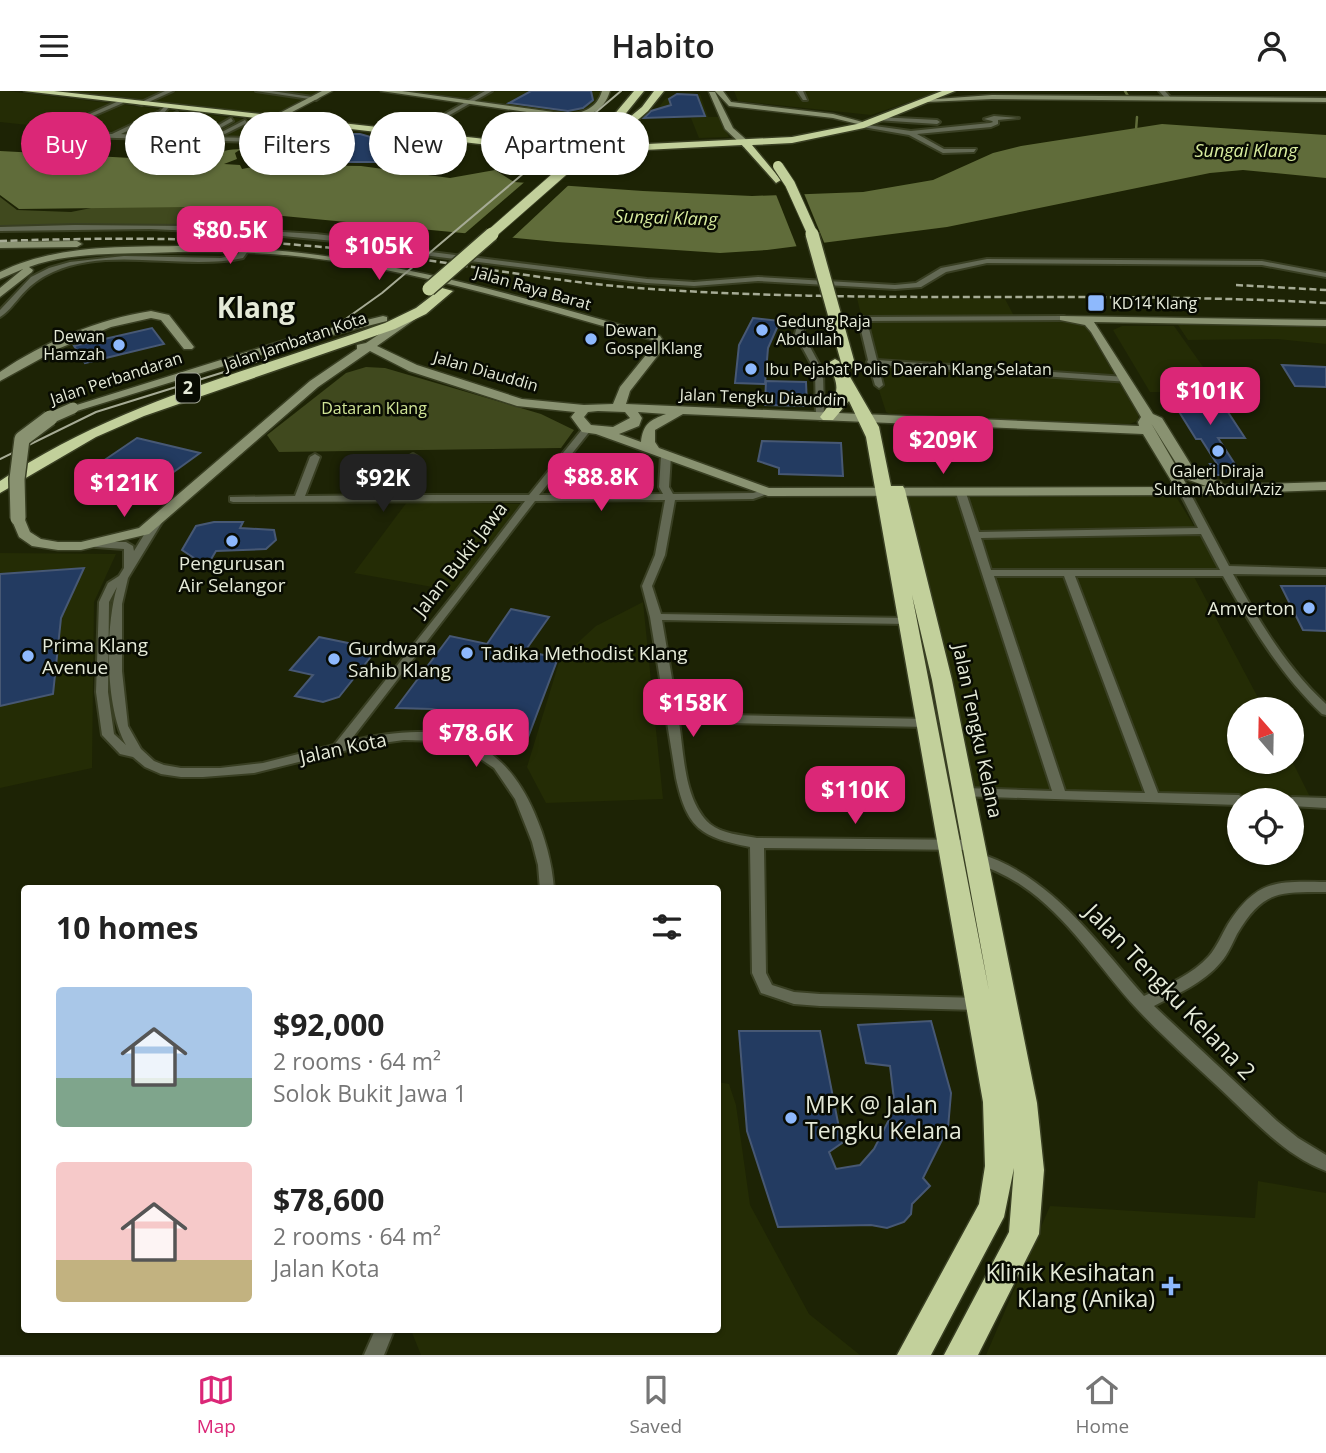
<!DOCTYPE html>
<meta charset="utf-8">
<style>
:root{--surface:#fff;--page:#f6f6f6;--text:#222;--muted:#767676;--line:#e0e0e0;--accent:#db2777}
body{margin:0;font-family:"Open Sans",sans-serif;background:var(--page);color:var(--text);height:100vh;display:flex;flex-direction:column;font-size:26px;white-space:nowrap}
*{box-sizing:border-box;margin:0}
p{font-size:23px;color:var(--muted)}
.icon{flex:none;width:38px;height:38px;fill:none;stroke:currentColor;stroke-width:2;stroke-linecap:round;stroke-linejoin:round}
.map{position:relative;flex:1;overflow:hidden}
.drawer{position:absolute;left:21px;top:794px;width:700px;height:448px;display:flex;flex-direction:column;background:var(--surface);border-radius:7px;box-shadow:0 2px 5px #0004}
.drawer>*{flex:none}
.guide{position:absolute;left:21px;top:21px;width:700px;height:63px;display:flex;gap:14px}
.needle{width:46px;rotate:340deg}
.tools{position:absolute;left:1227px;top:606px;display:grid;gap:14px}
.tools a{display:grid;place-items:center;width:77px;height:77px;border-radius:50%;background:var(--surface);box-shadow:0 2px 5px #0004;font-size:35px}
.price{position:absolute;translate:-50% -60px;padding:0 16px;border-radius:14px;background:var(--accent);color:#fff;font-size:23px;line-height:46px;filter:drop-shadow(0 2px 4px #0008)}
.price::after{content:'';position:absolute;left:50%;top:42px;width:21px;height:16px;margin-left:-10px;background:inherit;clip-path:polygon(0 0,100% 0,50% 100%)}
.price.selected{background:#222;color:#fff}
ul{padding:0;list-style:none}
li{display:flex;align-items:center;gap:21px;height:175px;padding:0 35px}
li span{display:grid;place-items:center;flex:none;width:196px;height:140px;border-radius:7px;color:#555}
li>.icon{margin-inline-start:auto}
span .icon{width:84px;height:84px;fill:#fffc;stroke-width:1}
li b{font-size:30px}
h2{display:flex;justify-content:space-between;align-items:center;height:84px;padding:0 35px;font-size:30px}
.chip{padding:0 24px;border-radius:32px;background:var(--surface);box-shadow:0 2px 5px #0004;font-size:24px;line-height:63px}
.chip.selected{background:var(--accent);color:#fff}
header{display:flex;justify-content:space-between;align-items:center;height:91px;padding:0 35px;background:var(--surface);font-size:32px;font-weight:600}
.tab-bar{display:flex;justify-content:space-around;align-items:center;height:98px;border-top:2px solid var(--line);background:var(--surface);font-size:19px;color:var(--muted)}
.tab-bar a{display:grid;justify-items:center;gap:4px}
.tab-bar .selected{color:var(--accent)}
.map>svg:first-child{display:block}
</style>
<header><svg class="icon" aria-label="menu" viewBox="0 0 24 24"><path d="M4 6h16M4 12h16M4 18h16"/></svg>Habito<svg class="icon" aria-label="person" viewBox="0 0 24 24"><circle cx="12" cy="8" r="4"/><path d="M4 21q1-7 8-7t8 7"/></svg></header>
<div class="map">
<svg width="1326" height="1264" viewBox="0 0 1326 1264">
<rect width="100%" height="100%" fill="#1d2305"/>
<g fill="#242c05">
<path d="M0 0H7L285 33 255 48 121 44 0 31Z"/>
<path d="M48 0H322L271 27Z"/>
<path d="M396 0H602L600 8 586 22 570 24Z"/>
<path d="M734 0H941L871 24 738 10Z"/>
<path d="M677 2 700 3 708 26H720L729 46 699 47 691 27 707 26 660 27 657 19 665 8Z"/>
<path d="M407 47 470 55 454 66 388 58Z"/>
<path d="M857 207 1005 208 1014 225 861 224Z"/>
<path d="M857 230H1079L1084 232 1139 325 1137 330 1125 335 894 325 886 321Z"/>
<path d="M1176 231 1326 234V253L1277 248 1188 249Z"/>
<path d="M1122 235H1174L1221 301H1150L1113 239Z"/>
<path d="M1175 404 1221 479 1191 480 1264 618H1239V670H1292L1310 706 973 699 905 406Z"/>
<path d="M407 411 523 413 455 500 354 482Z"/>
<path d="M0 462 116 463 94 511 92 677 0 697Z"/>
<path d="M643 511 663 708 546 712 527 676 560 568 596 535Z"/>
<path d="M718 991 729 993 736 1014 750 1114 809 1223 860 1264H421L411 1239H718Z"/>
<path d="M1258 1090 1326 1102V1264H986L1050 1115 1255 1127Z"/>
</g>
<g fill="#40491e">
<path d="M0 106 17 119 71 121 96 116H186L204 136 0 137Z"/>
<path d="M366 276 385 277 541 323 574 339 561 357 279 361 267 344 346 282Z"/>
</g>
<path fill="#606c3a" d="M1162 33 1326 44V87L1243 79 1210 82 947 136 767 159 720 162 557 151 189 116 19 118 0 104V60L169 69 194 74 211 70 207 64C217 61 231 58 241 58L235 62 237 68 224 73 240 74 242 78 262 74 268 79 292 74 361 75 450 87 495 79 514 91 643 100 752 105 863 101 933 89 993 62 1021 55Z"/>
<g fill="#1d2305">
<path d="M528 88 572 91 510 149 463 144Z"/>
<path d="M803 100 826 156 798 159 775 101Z"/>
</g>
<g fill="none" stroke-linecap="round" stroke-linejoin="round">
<g stroke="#606c3a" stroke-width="2.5">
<path d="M1125 0 1128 5"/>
<path d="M1136 39 1137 26"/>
</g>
</g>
<g fill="#233b61" stroke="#475874" stroke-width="2">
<path d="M531 0H591L593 9 583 17 568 20 509 12Z"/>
<path d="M677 3 697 4 705 25 644 27 651 20 671 14 669 8Z"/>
<path d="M581 28 565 54 543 52 573 29Z"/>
<path d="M327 43H360L396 53 386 71H298L313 48H324Z"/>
<path d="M753 227 780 230 768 257 765 293 735 292 739 254Z"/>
<path d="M152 237 164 253 85 272 74 255Z"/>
<path d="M1282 274 1326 276V296L1295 295Z"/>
<path d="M766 290 806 291 807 315 765 314Z"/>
<path d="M1168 303H1216L1245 347H1218L1242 384H1217L1210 373H1217L1201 348H1196Z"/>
<path d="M137 347 200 362 146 401 81 385Z"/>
<path d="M762 350 841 352 843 385 779 383V377L758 370Z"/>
<path d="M214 431H243L240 437 274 439 276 449 266 458 216 460 210 470 197 469 182 459 196 435Z"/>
<path d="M84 477 61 527 53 603 0 615V483Z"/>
<path d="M1281 495H1326V540L1303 539Z"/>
<path d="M511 518 549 526 525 560 558 567 527 649 497 631 432 618 396 617 450 545 487 553Z"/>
<path d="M319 546 377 558 339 606 323 611 295 605 313 584 290 579Z"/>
<path d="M931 930 951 1002 948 1037 923 1087 930 1095 912 1113 911 1123 904 1131 887 1137 871 1134 778 1136 747 1040 739 940H820L842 1052 829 1061 836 1078 860 1074 874 1058 895 1017 890 975 866 972 858 934Z"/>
</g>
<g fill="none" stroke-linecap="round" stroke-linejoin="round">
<g stroke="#393f23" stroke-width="4">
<g id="street">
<path d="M165 0H173L142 14 137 13Z"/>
<path d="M256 0H272L319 7 316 9Z"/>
<path d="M485 0H492L413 45 408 44Z"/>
<path d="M797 0H803L807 9H803Z"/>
<path d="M1159 0H1165L1171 7 1166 8Z"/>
<path d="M121 9 123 12 56 41 112 43 160 20 166 14 169 16 164 22 121 43 132 44 177 21 179 24 141 44 198 46 231 27 233 30 204 46 255 47 292 30 297 31 256 51 48 45 45 43Z"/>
<path d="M589 21 592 23 572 52 575 54 623 53 625 56 574 58 567 54Z"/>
<path d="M994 25 1019 27 998 29V33L991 36 917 43 944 58H976L974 61 943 62 909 44 857 35 860 33 911 40 990 32 993 31 992 30 984 28Z"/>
<path d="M878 26 937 29 940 31 937 33 876 29Z"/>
<path d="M245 29 247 32 225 43 220 42Z"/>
<path d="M75 134 187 135 316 143 382 151 431 161 647 188 694 191 758 186 895 194 916 192 941 177 987 168 1262 170 1326 182V186L1262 174 987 172 946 181 921 196 895 198 758 190 694 195 647 192 431 165 365 153 262 143 150 138 0 140V136Z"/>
<path d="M241 158 248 160 243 167C182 180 111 155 53 181 39 187 28 196 19 207 13 214 7 222 0 226V219L31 186 49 177 70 171 124 165 221 167 238 163Z"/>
<path d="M1064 225 1068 227 1067 229 867 230 877 269 1126 286 1129 287V291L878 274 883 294 879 297 875 294 869 273 867 271 868 269 859 231 805 235 803 243 823 280 824 326 820 329 816 326 815 280 795 243 798 231 862 226Z"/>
<path d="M587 335 590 336V340L539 404 663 403 659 396 661 365 666 362 671 365 669 396 673 403 753 402 768 398 773 401 753 408 675 409 665 464 652 495 661 523 908 527 914 530 908 533 662 529 678 623 928 628 934 632 928 636 679 631C684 663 684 710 710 733 722 743 742 744 757 747L975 749 980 751 982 754 980 757 975 759 764 757 766 882 772 894 794 901 820 903 980 907 985 909 988 913 985 917 980 919 820 915 794 913 761 902 752 882 750 756C701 746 687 738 676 687L650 526 642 495 655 464 665 409 535 410 350 650C432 631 497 636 534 721 545 746 552 771 554 798H540L538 774 532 751 515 708 494 677 466 658 439 650 404 649 368 654 254 682 203 686H181L161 683 145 676 133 666 120 663 102 644 96 601 99 511 108 492 119 485 124 477V458L96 456 92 455V451H126L133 455 134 460 155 426H163L164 428 128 487 122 513V580L128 635 141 658 154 670 164 674 181 677H220L263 672 334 654 457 499 525 410 233 411 230 410V406L295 405 310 366 315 363 320 366 305 405 399 404 408 366 413 363 418 366 409 404H529L584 336ZM117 496C105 536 105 617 126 654L114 643 108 601 109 511Z"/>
<path d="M1184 397 1189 400 1229 475 1326 478V484L1233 483C1259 530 1286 576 1326 613V624L1322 623C1280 583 1251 535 1223 485H1075L1158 702 1239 704 1245 709H1239V714L959 705 957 702 959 699 964 697 1052 700 956 402 958 400 961 399 966 402 979 441 1198 437 1179 400ZM1201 443 1220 479H991L981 447ZM994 485H1064L1145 702 1065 700Z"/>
<path d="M1292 706 1326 707V717L1292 715V709H1287Z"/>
<path d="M978 762C1052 785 1095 850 1144 905 1167 894 1192 884 1209 865 1217 856 1222 843 1228 833 1257 788 1278 790 1326 791V801C1279 801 1263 799 1237 843 1232 853 1228 863 1221 871 1204 892 1177 903 1154 915L1277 1030 1298 1047 1326 1064V1080C1289 1066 1261 1037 1233 1010 1201 979 1167 950 1137 918 1099 877 1068 825 1021 794 1006 784 990 777 973 771L971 767 973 763Z"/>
<path d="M375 1239H394L384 1264H364Z"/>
</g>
</g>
<g stroke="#393f23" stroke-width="3">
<g id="secondary">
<path d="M322 0H332L275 30 268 28Z"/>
<path d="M381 0H402L568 23C584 22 597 17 602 0H610C604 20 588 27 568 27Z"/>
<path d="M715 0H723L731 11 833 23 870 33 866 35 833 27 729 15Z"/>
<path d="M709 1H715L733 37 750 52V56H744L725 38Z"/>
<path d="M992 4 1326 7V11L992 8 927 11 923 9Z"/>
<path d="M0 151 77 150 82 153 77 156 0 157Z"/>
<path d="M186 155C354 155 500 200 660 245L666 254 630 300 626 313 1139 335 1138 331 1141 326 1091 241 1085 234 1060 229V225L1326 229V235L1094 231 1153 323 1162 327 1196 382 1221 391 1223 394 1326 391V399L1184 404 768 405 596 343 582 341 571 326 575 321 517 315 409 280 370 260 318 296 149 443 81 459H58L32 455 19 446 11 427 13 424H23L30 441 41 448 58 451H81L139 437 310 290 357 258V254L366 252 411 222 421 224 377 255 417 274 522 308 584 314 613 313 620 296 654 254 652 249C537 217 423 180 304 166 253 160 201 160 150 162 109 163 67 162 29 176L33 179 32 181 0 206V197L23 178 0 188V181C57 153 124 156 186 155ZM598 320 625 321 630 327 613 336 591 334 584 326 588 321ZM638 321 666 323C650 329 643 333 641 351L619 343 639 335 642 327ZM683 323 1143 343 1175 396 769 397 659 357 655 351V339ZM1151 332 1186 388 1206 395 1188 396Z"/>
<path d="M151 220 169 224 194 256 192 258H184L161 229 151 227 111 236 60 257 0 290V281C44 251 98 228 151 220Z"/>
<path d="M383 225 387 226V230L293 254 77 320 67 317 285 249Z"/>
</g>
</g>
<g stroke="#393f23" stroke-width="3">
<g id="highway">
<path d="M24 0H54L566 57 792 46 857 33 942 0H955L864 37 792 52 752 54 781 89 776 92 742 54 566 63Z"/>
<path d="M634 0H644L610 42H602V38Z"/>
<path d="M654 0H664L648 20 616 48H608V44L642 16Z"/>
<path d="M442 197 453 200 426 223 395 238 144 325 96 346 0 402V390C117 311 254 279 385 232L416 217Z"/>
<path d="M835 268 842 272 879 336 891 395H903L905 399 952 589 1037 1012 1044 1079 1039 1143 978 1264H944L1009 1141 1014 1077 1004 1126 931 1264H897L979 1113 985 1075 983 1011 866 346 849 310 833 329H823L820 326C838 302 842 300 828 272ZM912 504 932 589 989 900Z"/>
</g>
</g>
<use href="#street" fill="#636954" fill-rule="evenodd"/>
<use href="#secondary" fill="#899271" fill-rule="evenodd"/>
<use href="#highway" fill="#c2d09b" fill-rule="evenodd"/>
<path stroke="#a6ab95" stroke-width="2" d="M0 368 96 321 253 272 326 242 382 202 621 0"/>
<g stroke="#a6ab95" stroke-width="2.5" stroke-dasharray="7 3.5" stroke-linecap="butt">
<path d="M0 150C120 146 241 146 360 160 453 171 545 190 638 197 867 214 1097 199 1326 212"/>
<path d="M1236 194 1326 199"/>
</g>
<g stroke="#393f23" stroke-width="14" stroke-linecap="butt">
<path id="secondary-bridge-far1" d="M46 329 73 317"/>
</g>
<g stroke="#393f23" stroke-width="18" stroke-linecap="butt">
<path id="secondary-bridge" d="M18 427 17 388 22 348 50 327"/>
</g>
<g stroke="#393f23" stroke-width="12" stroke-linecap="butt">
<g id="highway-bridge-far1">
<path d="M778 75 790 93 813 144"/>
<path d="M490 144 603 45"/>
</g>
</g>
<g stroke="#393f23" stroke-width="16" stroke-linecap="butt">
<g id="highway-bridge">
<path d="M812 143 848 272"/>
<path d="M429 198 492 143"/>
</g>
</g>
<use href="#secondary-bridge-far1" stroke="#899271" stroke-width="11"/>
<use href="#secondary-bridge" stroke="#899271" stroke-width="15"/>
<use href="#highway-bridge-far1" stroke="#c2d09b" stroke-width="10"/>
<use href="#highway-bridge" stroke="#c2d09b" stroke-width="13"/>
</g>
<g fill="#8eb9fd" stroke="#080b02" stroke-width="2.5">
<rect x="1087" y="203" width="18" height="18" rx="3.5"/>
<circle cx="762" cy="239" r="7"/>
<circle cx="591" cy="248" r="7"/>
<circle cx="119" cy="254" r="7"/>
<circle cx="751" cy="278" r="7"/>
<circle cx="1218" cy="360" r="7"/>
<circle cx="232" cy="450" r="7"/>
<circle cx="1309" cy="517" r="7"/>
<circle cx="467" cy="562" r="7"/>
<circle cx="28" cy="565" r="7"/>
<circle cx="334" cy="568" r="7"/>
<circle cx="791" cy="1027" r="7"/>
<path d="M1167.5 1184.5h7v7h7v7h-7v7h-7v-7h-7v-7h7z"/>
</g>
<g text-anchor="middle" stroke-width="5" stroke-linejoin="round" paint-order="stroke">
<g font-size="16" fill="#e5ead8" stroke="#080b02">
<text transform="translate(533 197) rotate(16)" y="6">Jalan Raya Barat</text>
<text transform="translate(295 250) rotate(-19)" y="6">Jalan Jambatan Kota</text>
<text transform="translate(486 280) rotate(16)" y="6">Jalan Diauddin</text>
<text transform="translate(116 287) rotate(-18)" y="6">Jalan Perbandaran</text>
<text transform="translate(763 306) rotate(2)" y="6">Jalan Tengku Diauddin</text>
</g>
<g font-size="16" fill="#e5ead8" stroke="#080b02" text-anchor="start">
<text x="1112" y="218">KD14 Klang</text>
<text x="776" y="236">Gedung Raja<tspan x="776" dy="18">Abdullah</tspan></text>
<text x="605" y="245">Dewan<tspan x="605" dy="18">Gospel Klang</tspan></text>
<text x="105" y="251" text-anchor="end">Dewan<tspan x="105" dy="18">Hamzah</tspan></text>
<text x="765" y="284">Ibu Pejabat Polis Daerah Klang Selatan</text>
<text x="1218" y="386" text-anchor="middle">Galeri Diraja<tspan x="1218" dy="18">Sultan Abdul Aziz</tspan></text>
</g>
<g font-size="16" fill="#d0e496" stroke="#080b02">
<text x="374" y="323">Dataran Klang</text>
</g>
<g font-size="18" font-style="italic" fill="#d8ec9e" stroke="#080b02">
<text x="1246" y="66">Sungai Klang</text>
<text transform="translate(666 127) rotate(2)" y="6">Sungai Klang</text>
</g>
<rect fill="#080b02" stroke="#a3a798" stroke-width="2" x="176" y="282.5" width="24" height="29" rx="5"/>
<g font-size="18" font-weight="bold" fill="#e5ead8">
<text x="188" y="303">2</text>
</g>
<g font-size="19" fill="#e5ead8" stroke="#080b02">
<text transform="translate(460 468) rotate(-52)" y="7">Jalan Bukit Jawa</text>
<text transform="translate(978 640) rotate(78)" y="7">Jalan Tengku Kelana</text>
<text transform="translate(343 657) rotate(-12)" y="7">Jalan Kota</text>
</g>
<g font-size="19" fill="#e5ead8" stroke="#080b02" text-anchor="start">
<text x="232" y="479" text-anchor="middle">Pengurusan<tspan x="232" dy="22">Air Selangor</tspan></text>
<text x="1295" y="524" text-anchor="end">Amverton</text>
<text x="42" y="561">Prima Klang<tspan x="42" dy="22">Avenue</tspan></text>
<text x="348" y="564">Gurdwara<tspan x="348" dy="22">Sahib Klang</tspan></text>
<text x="481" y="569">Tadika Methodist Klang</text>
</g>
<g font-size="23" fill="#e5ead8" stroke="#080b02">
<text transform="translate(1170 901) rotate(46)" y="8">Jalan Tengku Kelana 2</text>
</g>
<g font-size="23" fill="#e5ead8" stroke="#080b02" text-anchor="start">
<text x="805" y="1022">MPK @ Jalan<tspan x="805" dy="26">Tengku Kelana</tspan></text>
<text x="1155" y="1190" text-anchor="end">Klinik Kesihatan<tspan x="1155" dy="26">Klang (Anika)</tspan></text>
</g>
<g font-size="28" font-weight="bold" fill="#e5ead8" stroke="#080b02">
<text x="256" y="227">Klang</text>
</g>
</g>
</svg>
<div class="tools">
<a><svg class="needle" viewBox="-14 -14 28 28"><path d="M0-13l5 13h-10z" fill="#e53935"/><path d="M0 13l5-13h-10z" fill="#767676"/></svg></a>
<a><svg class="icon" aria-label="locate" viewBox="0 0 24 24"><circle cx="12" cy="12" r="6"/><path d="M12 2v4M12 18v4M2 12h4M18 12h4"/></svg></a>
</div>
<b class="price" style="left:230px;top:175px">$80.5K</b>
<b class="price" style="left:379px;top:191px">$105K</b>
<b class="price" style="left:1210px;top:336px">$101K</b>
<b class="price" style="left:943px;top:385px">$209K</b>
<b class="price" style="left:601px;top:422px">$88.8K</b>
<b class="price selected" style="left:383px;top:423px">$92K</b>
<b class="price" style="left:124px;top:428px">$121K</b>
<b class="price" style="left:693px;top:648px">$158K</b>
<b class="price" style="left:476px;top:678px">$78.6K</b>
<b class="price" style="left:855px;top:735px">$110K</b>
<div class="guide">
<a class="chip selected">Buy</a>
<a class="chip">Rent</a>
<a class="chip">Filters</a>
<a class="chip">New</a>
<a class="chip">Apartment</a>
</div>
<section class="drawer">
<h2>10 homes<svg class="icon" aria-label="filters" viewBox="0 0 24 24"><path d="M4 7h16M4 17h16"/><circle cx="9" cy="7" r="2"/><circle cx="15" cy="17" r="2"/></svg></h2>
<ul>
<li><span style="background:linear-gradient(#a9c7e8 65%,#7fa58c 0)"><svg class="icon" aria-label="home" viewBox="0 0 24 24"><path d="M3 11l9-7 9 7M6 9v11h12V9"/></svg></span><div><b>$92,000</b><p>2 rooms · 64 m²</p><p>Solok Bukit Jawa 1</p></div></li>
<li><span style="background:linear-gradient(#f6c9c9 70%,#c2b280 0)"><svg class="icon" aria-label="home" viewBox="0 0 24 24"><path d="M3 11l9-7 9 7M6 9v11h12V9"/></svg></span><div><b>$78,600</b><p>2 rooms · 64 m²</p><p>Jalan Kota</p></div></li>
</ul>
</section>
</div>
<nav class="tab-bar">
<a class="selected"><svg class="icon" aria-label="map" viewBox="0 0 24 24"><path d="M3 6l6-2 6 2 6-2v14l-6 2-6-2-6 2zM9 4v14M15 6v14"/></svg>Map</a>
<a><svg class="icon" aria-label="saved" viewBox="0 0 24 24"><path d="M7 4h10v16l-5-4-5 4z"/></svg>Saved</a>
<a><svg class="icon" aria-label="home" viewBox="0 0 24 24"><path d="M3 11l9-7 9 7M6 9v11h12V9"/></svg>Home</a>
</nav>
